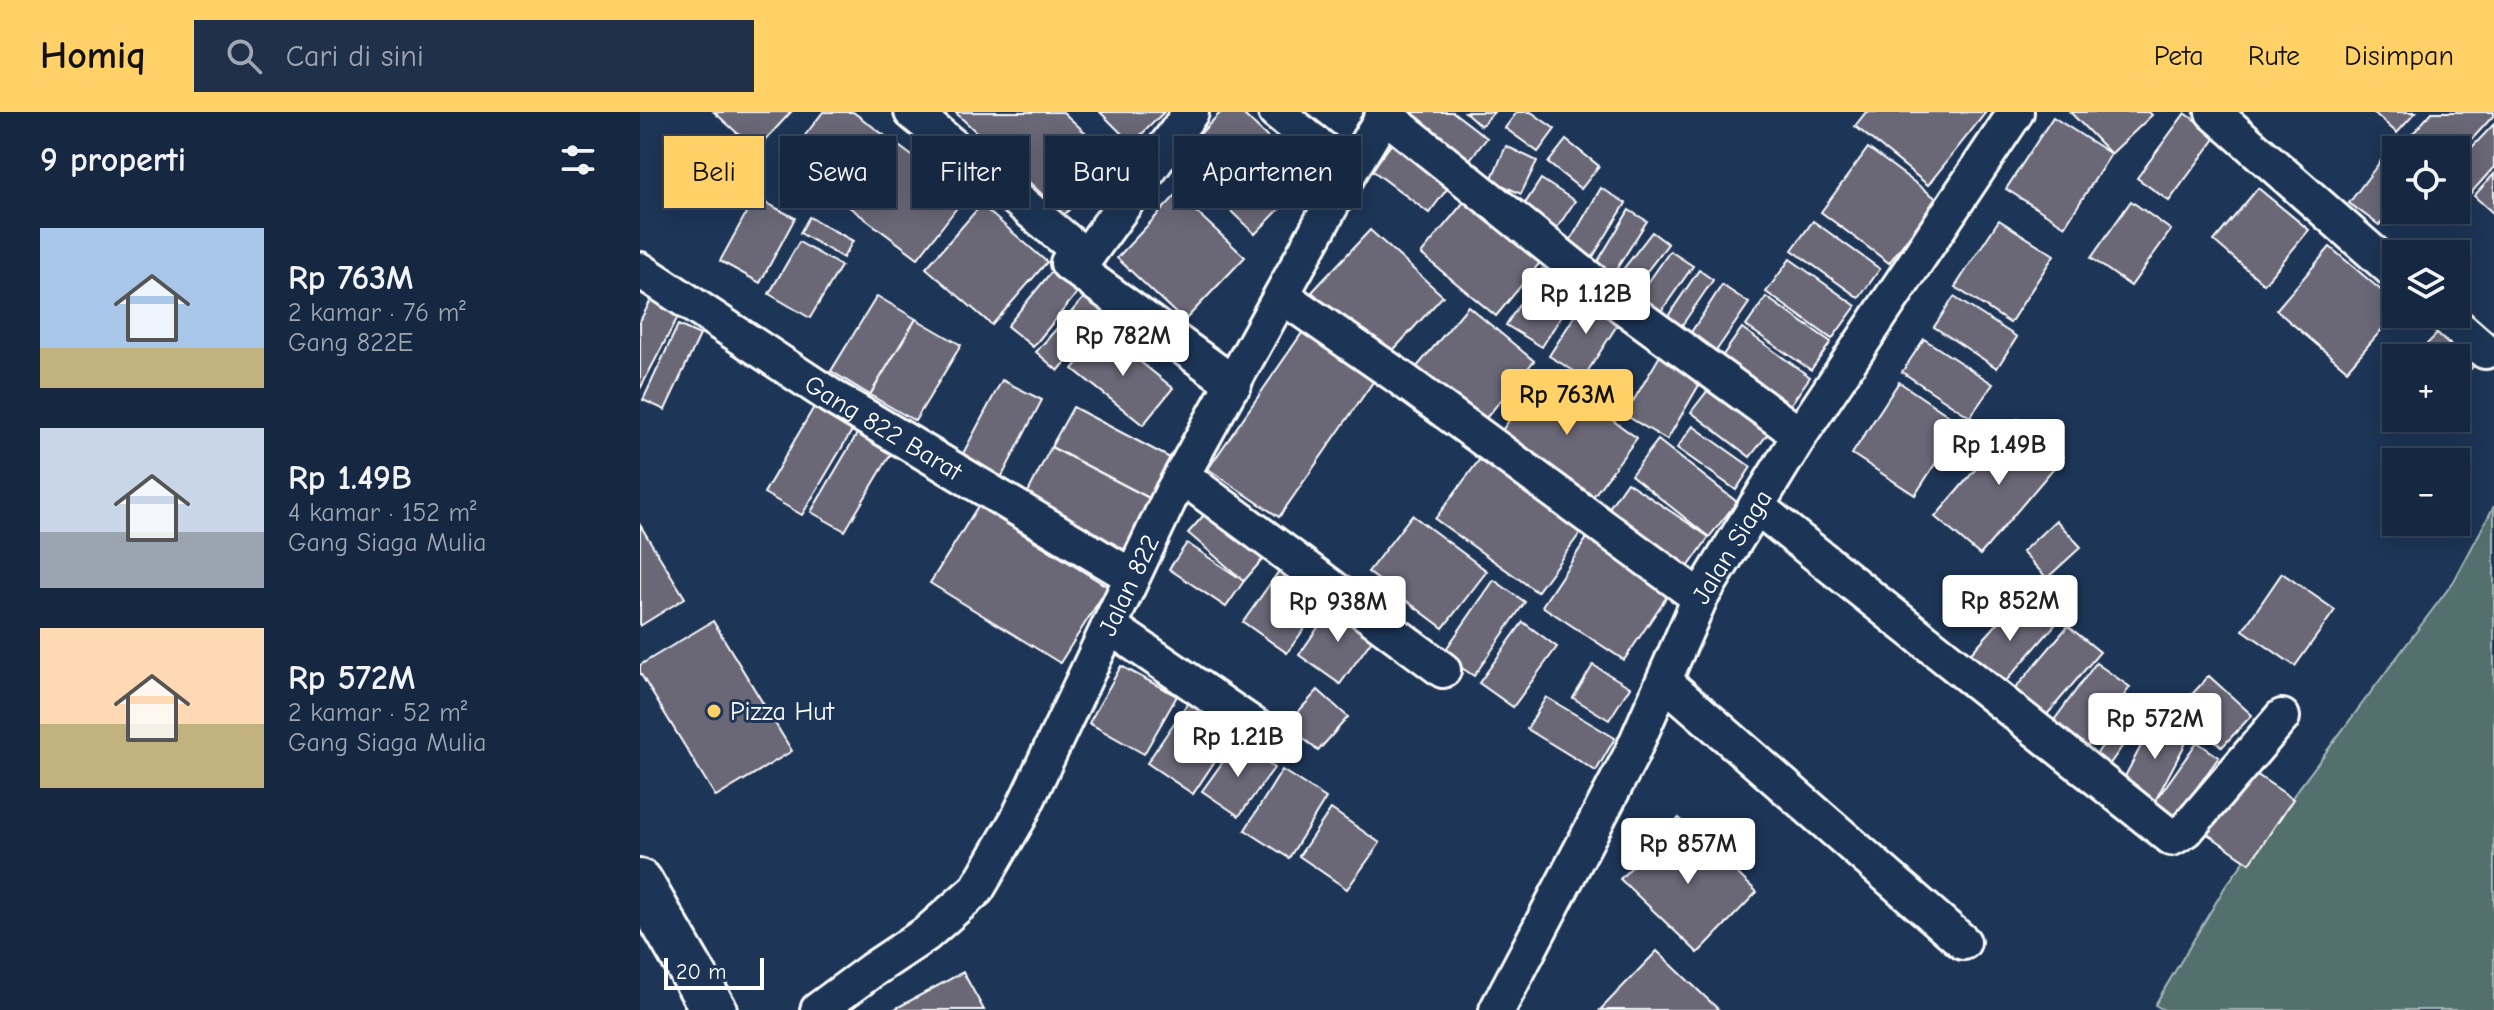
<!DOCTYPE html>
<html lang="id">
<meta charset="utf-8">
<style>
:root{--surface:#162841;--page:#1f3048;--text:#f1f3f6;--muted:#9ea6b1;--line:#35445a;--accent:#ffd166}
body{margin:0;font-family:"Comic Neue",sans-serif;background:var(--page);color:var(--text);height:100vh;display:flex;flex-direction:column;font-size:30px;white-space:nowrap}
*{box-sizing:border-box;margin:0}
p{font-size:26px;color:var(--muted)}
.icon{flex:none;width:44px;height:44px;fill:none;stroke:currentColor;stroke-width:2;stroke-linecap:round;stroke-linejoin:round}
.map{position:relative;flex:1;overflow:hidden}
.sheet{display:flex;flex-direction:column;background:var(--surface);width:640px}
.sheet>*{flex:none}
.top-card{position:absolute;left:24px;top:24px;width:760px;height:72px;display:flex;gap:16px}
.fabs{position:absolute;left:1742px;top:24px;display:grid;gap:16px}
.fabs a{display:grid;place-items:center;width:88px;height:88px;border-radius:0px;background:var(--surface);box-shadow:0 4px 20px #0003,0 0 0 2px var(--line);font-size:40px}
.scale{position:absolute;left:24px;bottom:20px;width:100px;box-sizing:border-box;padding-left:8px;border:4px solid #fff;border-top:0;font-size:22px;line-height:28px;white-space:nowrap;color:#fff;-webkit-text-stroke:6px #1d3557;paint-order:stroke}
.price{position:absolute;translate:-50% -68px;padding:0 18px;border-radius:8px;background:#fff;color:#222;font-size:26px;line-height:52px;filter:drop-shadow(0 2px 4px #0008)}
.price::after{content:'';position:absolute;left:50%;top:48px;width:24px;height:18px;margin-left:-12px;background:inherit;clip-path:polygon(0 0,100% 0,50% 100%)}
.price.active{background:var(--accent);color:#111}
ul{padding:0;list-style:none}
li{display:flex;align-items:center;gap:24px;height:200px;padding:0 40px}
li span{display:grid;place-items:center;flex:none;width:224px;height:160px;border-radius:0px;color:#555}
li>.icon{margin-inline-start:auto}
span .icon{width:96px;height:96px;fill:#fffc;stroke-width:1}
li b{font-size:34px}
h2{display:flex;justify-content:space-between;align-items:center;height:96px;padding:0 40px;font-size:34px}
.tag{padding:0 28px;border-radius:0px;background:var(--surface);box-shadow:0 4px 20px #0003,0 0 0 2px var(--line);font-size:28px;line-height:72px}
.tag.active{background:var(--accent);color:#111}
header{display:flex;align-items:center;gap:48px;box-sizing:border-box;height:112px;padding:0 40px;background:var(--accent);color:#111}
header strong{font-size:38px}
nav{display:flex;gap:44px;margin-inline-start:auto;font-size:28px}
.search{width:560px;height:72px;background:var(--page);display:flex;align-items:center;gap:20px;box-sizing:border-box;padding:0 28px;border-radius:0px;color:var(--muted);font-size:30px}
main{display:flex;flex:1;min-height:0}
.map>svg:first-child{display:block}
</style>
<header>
<strong>Homiq</strong>
<div class="search"><svg class="icon" aria-label="search" viewBox="0 0 24 24"><circle cx="10" cy="10" r="6"/><path d="M15 15l6 6"/></svg>Cari di sini</div>
<nav><a>Peta</a><a>Rute</a><a>Disimpan</a></nav>
</header>
<main>
<section class="sheet">
<h2>9 properti<svg class="icon" aria-label="filters" viewBox="0 0 24 24"><path d="M4 7h16M4 17h16"/><circle cx="9" cy="7" r="2"/><circle cx="15" cy="17" r="2"/></svg></h2>
<ul>
<li><span style="background:linear-gradient(#a9c7e8 75%,#c2b280 0)"><svg class="icon" aria-label="home" viewBox="0 0 24 24"><path d="M3 11l9-7 9 7M6 9v11h12V9"/></svg></span><div><b>Rp 763M</b><p>2 kamar · 76 m²</p><p>Gang 822E</p></div></li>
<li><span style="background:linear-gradient(#c9d6e8 65%,#9aa5b1 0)"><svg class="icon" aria-label="home" viewBox="0 0 24 24"><path d="M3 11l9-7 9 7M6 9v11h12V9"/></svg></span><div><b>Rp 1.49B</b><p>4 kamar · 152 m²</p><p>Gang Siaga Mulia</p></div></li>
<li><span style="background:linear-gradient(#ffd9b3 60%,#c2b280 0)"><svg class="icon" aria-label="home" viewBox="0 0 24 24"><path d="M3 11l9-7 9 7M6 9v11h12V9"/></svg></span><div><b>Rp 572M</b><p>2 kamar · 52 m²</p><p>Gang Siaga Mulia</p></div></li>
</ul>
</section>
<div class="map">
<svg width="1854" height="898" viewBox="0 0 1854 898">
<rect width="100%" height="100%" fill="#1d3557"/>
<filter id="ink" filterUnits="userSpaceOnUse"><feTurbulence type="fractalNoise" baseFrequency=".0125" numOctaves="2"/><feDisplacementMap in="SourceGraphic" scale="16" xChannelSelector="R" yChannelSelector="G"/><feConvolveMatrix kernelMatrix="1 2 1 2 8 2 1 2 1" color-interpolation-filters="sRGB"/></filter>
<g filter="url(#ink)">
<path fill="#53706e" stroke="#a9b8b6" stroke-width="2" d="M1854 394V898H1524L1515 893 1585 775 1814 469Z"/>
<g fill="#6b6777" stroke="#fff" stroke-width="2">
<path d="M74 0H151L116 38Z"/>
<path d="M183 0H213L326 84 278 146 146 48Z"/>
<path d="M315 0H423L476 49 424 103Z"/>
<path d="M460 0H524L492 32Z"/>
<path d="M581 0H601L670 66 615 122 536 47Z"/>
<path d="M768 0H813L847 26 823 56Z"/>
<path d="M825 0H854L841 14Z"/>
<path d="M877 0H891L915 17 898 40 865 16Z"/>
<path d="M1226 0H1346L1288 73 1215 14Z"/>
<path d="M1430 0H1509L1512 3 1471 42Z"/>
<path d="M1733 0H1776L1757 21Z"/>
<path d="M1792 0H1854V3L1816 45V38H1780L1768 27Z"/>
<path d="M1545 1 1577 24 1529 89 1497 66Z"/>
<path d="M1413 5 1471 42 1425 114 1366 77Z"/>
<path d="M1854 12V55L1830 82 1816 70V52Z"/>
<path d="M756 26 813 69 789 101 732 58Z"/>
<path d="M926 28 959 54 941 77 908 51Z"/>
<path d="M866 34 897 49 881 82 851 68Z"/>
<path d="M1752 34 1757 38 1756 91 1739 113 1709 91Z"/>
<path d="M1228 36 1297 87 1249 151 1181 100Z"/>
<path d="M1854 62V102L1834 84Z"/>
<path d="M901 67 935 89 911 125 877 104Z"/>
<path d="M961 76 986 91 951 148 927 134Z"/>
<path d="M1618 76 1669 118 1624 172 1574 129Z"/>
<path d="M537 82 605 145 544 209 477 146Z"/>
<path d="M115 85 155 106 120 171 80 149Z"/>
<path d="M828 85 903 147 856 204 781 142Z"/>
<path d="M1491 89 1531 118 1491 174 1451 146Z"/>
<path d="M341 93 407 150 352 213 286 156Z"/>
<path d="M989 98 1007 109 972 164 955 154Z"/>
<path d="M169 105 213 129 203 146 160 121Z"/>
<path d="M1359 108 1414 143 1370 211 1315 175Z"/>
<path d="M1173 109 1240 157 1219 186 1152 138Z"/>
<path d="M730 118 803 184 745 247 672 180Z"/>
<path d="M1012 120 1028 132 990 181 974 169Z"/>
<path d="M159 130 201 154 170 206 129 182Z"/>
<path d="M1690 135 1756 191V201L1707 258 1636 198Z"/>
<path d="M1030 139 1053 154 1020 201 998 185Z"/>
<path d="M1150 147 1216 194 1192 227 1126 180Z"/>
<path d="M902 157 937 179 902 235 866 213Z"/>
<path d="M1059 158 1073 168 1038 219 1024 210Z"/>
<path d="M412 159 438 180 393 235 367 214Z"/>
<path d="M456 172 477 190 418 259 396 240Z"/>
<path d="M1082 173 1109 191 1074 242 1048 225Z"/>
<path d="M948 183 983 204 944 265 909 244Z"/>
<path d="M13 184 41 199 0 277V209Z"/>
<path d="M237 184 276 207 230 283 191 259Z"/>
<path d="M1126 185 1191 230 1171 258 1106 214Z"/>
<path d="M1314 185 1377 225 1357 256 1294 215Z"/>
<path d="M828 194 894 249 841 312 775 257Z"/>
<path d="M276 207 321 233 275 309 230 283Z"/>
<path d="M671 208 742 257 639 405 568 357Z"/>
<path d="M38 213 60 223 25 298 3 288Z"/>
<path d="M1804 215 1839 249 1816 271V246H1773Z"/>
<path d="M1102 216 1170 265 1144 302 1076 253Z"/>
<path d="M463 220 533 276 503 313 433 257Z"/>
<path d="M1284 227 1353 272 1330 305 1262 260Z"/>
<path d="M1021 242 1063 266 1027 328 985 303Z"/>
<path d="M904 259 997 326 949 390 858 324Z"/>
<path d="M1078 265 1137 310 1110 345 1051 300Z"/>
<path d="M362 268 402 288 360 368 320 347Z"/>
<path d="M1259 270 1321 312 1275 383 1212 342Z"/>
<path d="M178 288 217 310 162 403 124 381Z"/>
<path d="M433 295 532 347 511 387 411 335Z"/>
<path d="M1378 307 1423 345 1340 443 1295 405Z"/>
<path d="M1053 314 1111 355 1096 378 1037 336Z"/>
<path d="M221 315 255 335 205 419 171 400Z"/>
<path d="M1018 328 1097 390 1069 425 991 363Z"/>
<path d="M411 335 511 387 482 441 383 390Z"/>
<path d="M840 347 941 420 897 480 795 407Z"/>
<path d="M987 370 1069 425 1046 458 964 403Z"/>
<path d="M338 394 468 475 420 551 290 471Z"/>
<path d="M572 394 628 441 604 469 548 421Z"/>
<path d="M772 403 847 459 803 516 728 460Z"/>
<path d="M1416 408 1441 435 1407 466 1382 440Z"/>
<path d="M0 413 45 486 0 514Z"/>
<path d="M951 420 1034 474 984 548 902 494Z"/>
<path d="M547 431 604 469 586 495 529 457Z"/>
<path d="M639 459 683 490 647 541 603 510Z"/>
<path d="M1642 461 1695 498 1655 554 1603 518Z"/>
<path d="M854 468 885 490 834 564 802 543Z"/>
<path d="M1382 484 1415 513 1359 577 1325 548Z"/>
<path d="M695 491 737 521 700 572 659 543Z"/>
<path d="M73 509 152 639 76 685 0 561V553Z"/>
<path d="M883 510 917 535 873 595 839 571Z"/>
<path d="M1428 514 1460 540 1405 605 1373 579Z"/>
<path d="M1456 551 1490 575 1447 635 1412 611Z"/>
<path d="M953 553 990 575 969 608 933 586Z"/>
<path d="M481 554 537 584 504 642 449 611Z"/>
<path d="M1569 564 1612 603 1582 635 1539 596Z"/>
<path d="M678 578 708 605 678 639 647 612Z"/>
<path d="M906 585 975 626 956 659 887 617Z"/>
<path d="M551 586 597 616 553 682 507 651Z"/>
<path d="M1496 586 1510 595 1467 656 1453 647Z"/>
<path d="M1515 607 1549 625 1514 691 1480 674Z"/>
<path d="M597 630 634 656 599 704 562 679Z"/>
<path d="M1557 630 1579 645 1535 706 1514 691Z"/>
<path d="M1607 656 1653 687 1610 751 1563 719Z"/>
<path d="M642 658 686 686 649 746 605 718Z"/>
<path d="M691 697 740 731 707 777 659 744Z"/>
<path d="M1039 706 1117 780 1058 841 980 767Z"/>
<path d="M1017 839 1079 898H960Z"/>
<path d="M323 860 344 898H253Z"/>
</g>
<g fill="none" stroke-linecap="round" stroke-linejoin="round">
<g stroke="#fff" stroke-width="40">
<g id="minor">
<path d="M272 0 446 145 551 0"/>
<path d="M636 0 710 59"/>
<path d="M1573 0 1756 161"/>
<path d="M745 3 983 194 1160 323"/>
<path d="M428 151 594 272"/>
<path id="s1" d="M0 158 192 285 491 464"/>
<path d="M642 184 755 262 1060 486"/>
<path d="M1803 202 1845 239"/>
<path d="M542 364 803 558"/>
<path d="M1116 394 1532 726 1546 718 1642 605"/>
<path d="M469 514 619 617"/>
<path d="M1024 569 1323 830"/>
<path id="s2" d="M178 898 232 858 286 822 337 777 379 705 532 381 710 59 746 0"/>
<path id="s3" d="M857 898 991 643 1060 486 1160 323 1376 0"/>
</g>
</g>
<g stroke="#fff" stroke-width="50">
<path id="trunk" d="M0 770 74 898"/>
</g>
<use href="#minor" stroke="#1d3557" stroke-width="34"/>
<use href="#trunk" stroke="#1d3557" stroke-width="44"/>
</g>
</g>
<circle fill="#ffd166" stroke="#1d3557" stroke-width="3" cx="74" cy="599" r="8"/>
<g text-anchor="middle" stroke-width="6" stroke-linejoin="round" paint-order="stroke">
<g font-size="26" fill="#fff" stroke="#1d3557">
<text dy="9" stroke="none"><textPath href="#s1" startOffset="290">Gang 822 Barat</textPath></text>
<text dy="9" stroke="none"><textPath href="#s3" startOffset="520">Jalan Siaga</textPath></text>
<text dy="9" stroke="none"><textPath href="#s2" startOffset="540">Jalan 822</textPath></text>
</g>
<g font-size="26" fill="#fff" stroke="#1d3557" text-anchor="start">
<text x="90" y="608">Pizza Hut</text>
</g>
</g>
</svg>
<div class="fabs">
<a><svg class="icon" aria-label="locate" viewBox="0 0 24 24"><circle cx="12" cy="12" r="6"/><path d="M12 2v4M12 18v4M2 12h4M18 12h4"/></svg></a>
<a><svg class="icon" aria-label="layers" viewBox="0 0 24 24"><path d="M12 4l9 5-9 5-9-5zM3 14l9 5 9-5"/></svg></a>
<a>+</a>
<a>−</a>
</div>
<div class="scale">20 m</div>
<b class="price" style="left:946px;top:224px">Rp 1.12B</b>
<b class="price" style="left:483px;top:266px">Rp 782M</b>
<b class="price active" style="left:927px;top:325px">Rp 763M</b>
<b class="price" style="left:1359px;top:375px">Rp 1.49B</b>
<b class="price" style="left:1370px;top:531px">Rp 852M</b>
<b class="price" style="left:698px;top:532px">Rp 938M</b>
<b class="price" style="left:1515px;top:649px">Rp 572M</b>
<b class="price" style="left:598px;top:667px">Rp 1.21B</b>
<b class="price" style="left:1048px;top:774px">Rp 857M</b>
<div class="top-card">
<a class="tag active">Beli</a>
<a class="tag">Sewa</a>
<a class="tag">Filter</a>
<a class="tag">Baru</a>
<a class="tag">Apartemen</a>
</div>
</div>
</main>
